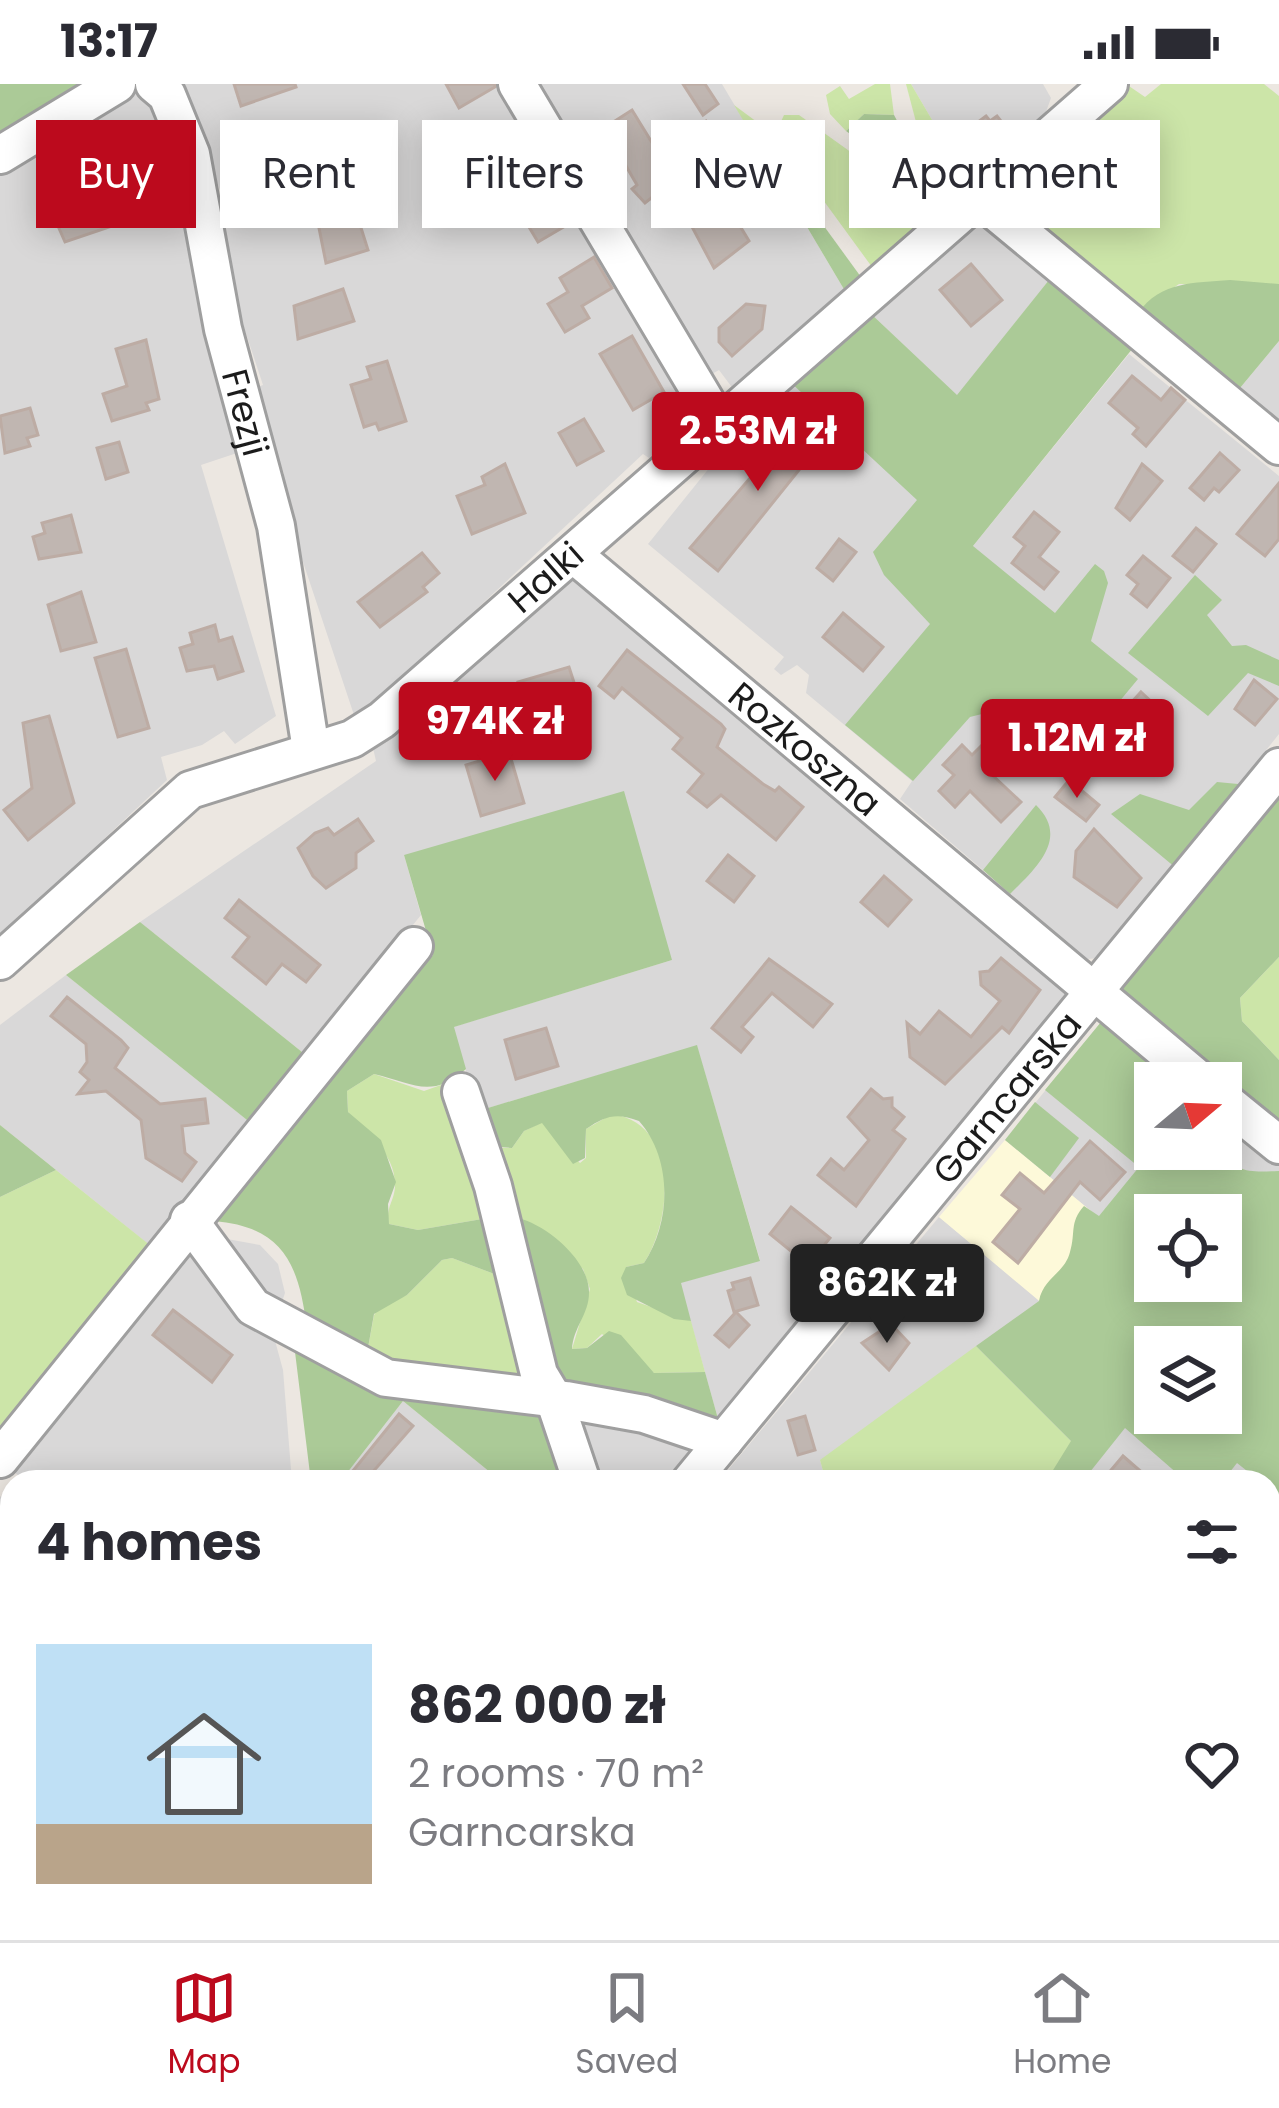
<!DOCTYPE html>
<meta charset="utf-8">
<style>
:root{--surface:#fff;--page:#f2f2f3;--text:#2b2b33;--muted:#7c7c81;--line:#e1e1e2;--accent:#bc0a1d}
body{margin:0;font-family:Poppins,sans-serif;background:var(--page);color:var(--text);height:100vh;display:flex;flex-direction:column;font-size:45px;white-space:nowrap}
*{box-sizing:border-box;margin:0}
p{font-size:39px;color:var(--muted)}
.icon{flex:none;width:66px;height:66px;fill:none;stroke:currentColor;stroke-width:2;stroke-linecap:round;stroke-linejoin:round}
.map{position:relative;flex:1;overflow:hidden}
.panel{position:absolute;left:0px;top:1386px;width:1281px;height:471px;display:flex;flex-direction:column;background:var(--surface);border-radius:36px 36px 0 0;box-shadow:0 6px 30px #0003}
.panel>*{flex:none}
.guide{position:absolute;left:36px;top:36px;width:1209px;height:108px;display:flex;gap:24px}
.needle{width:78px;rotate:71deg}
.fabs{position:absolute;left:1134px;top:978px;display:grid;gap:24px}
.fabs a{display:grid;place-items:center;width:108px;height:108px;border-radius:0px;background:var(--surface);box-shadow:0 6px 30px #0003;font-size:60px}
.price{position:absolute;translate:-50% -102px;padding:0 27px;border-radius:12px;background:var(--accent);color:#fff;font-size:39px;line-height:78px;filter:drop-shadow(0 3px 6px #0008)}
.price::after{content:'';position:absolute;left:50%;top:72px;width:36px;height:27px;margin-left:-18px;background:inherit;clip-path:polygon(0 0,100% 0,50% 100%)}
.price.current{background:#222;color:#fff}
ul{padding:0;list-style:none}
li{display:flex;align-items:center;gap:36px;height:300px;padding:0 36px}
li span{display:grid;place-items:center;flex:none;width:336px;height:240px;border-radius:0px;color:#555}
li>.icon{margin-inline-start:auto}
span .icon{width:144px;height:144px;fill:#fffc;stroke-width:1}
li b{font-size:51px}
h2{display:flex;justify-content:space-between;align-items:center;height:144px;padding:0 36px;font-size:51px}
.tag{padding:0 42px;border-radius:0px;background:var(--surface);box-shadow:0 6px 30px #0003;font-size:42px;line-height:108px}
.tag.current{background:var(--accent);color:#fff}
.status{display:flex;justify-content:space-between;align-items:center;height:84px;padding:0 60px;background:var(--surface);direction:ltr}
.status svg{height:33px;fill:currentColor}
.tab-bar{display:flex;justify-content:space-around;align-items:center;height:168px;border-top:3px solid var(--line);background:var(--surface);font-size:33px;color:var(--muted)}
.tab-bar a{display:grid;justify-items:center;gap:6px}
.tab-bar .current{color:var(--accent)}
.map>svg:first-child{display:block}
</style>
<div class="status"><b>13:17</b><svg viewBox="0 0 49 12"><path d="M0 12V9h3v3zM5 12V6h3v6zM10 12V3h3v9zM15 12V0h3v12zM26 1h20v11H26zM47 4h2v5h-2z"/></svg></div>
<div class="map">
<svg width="1279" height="1856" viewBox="0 0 1279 1856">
<rect width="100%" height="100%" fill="#ece7e1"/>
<g fill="#d9d8d8" fill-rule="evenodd">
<path d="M180 0H503L698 331 649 374 643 370 468 533 472 543 388 617 354 631 275 394 284 390 255 304 263 301 212 147 232 138Z"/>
<path d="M532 0H722L845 207 734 306 719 286 705 294Z"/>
<path d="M911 0H1043L1051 14 1043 36 968 97Z"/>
<path d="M142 5 158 14 196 156 201 208 237 369 201 381 276 632 235 660 224 647 202 661 161 673 167 696 105 754 84 788 0 861V86L99 22Z"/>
<path d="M978 132 1050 195 957 312 868 227Z"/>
<path d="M1279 257V345L1235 310Z"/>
<path d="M1129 270 1279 392V650L1239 700 1247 711 1100 874 1087 875 900 715 912 697 806 609 809 591 797 581 781 591 774 585 784 573 648 460 756 326 789 297 973 462Z"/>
<path d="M571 490 1072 900 1069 913 720 1342 680 1199 760 1176 697 962 478 1027 453 943 672 876 404 771 421 831 307 972 140 838 376 677 373 664Z"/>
<path d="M66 891 252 1040 152 1163 0 1041V941Z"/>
<path d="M1106 932 1155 999V1065H1221V1026L1279 1073V1526L1269 1538V1398H1058L1050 1391 820 1376 826 1398H718L939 1133 1130 1292 1194 1213 1221 1197V1131H1155V1180L1005 1056ZM1155 1263H1221V1329H1155Z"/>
<path d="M216 1153 260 1161 278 1180 285 1209 277 1232Z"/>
<path d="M195 1160 274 1253 283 1286 292 1398H27L10 1385Z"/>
<path d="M403 1317 502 1398H340Z"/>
<path d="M564 1328 597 1330 703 1364 677 1398H587Z"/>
<path d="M0 1412 12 1422V1845H291L282 1856H0Z"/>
<path d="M400 1845H537L550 1856H413Z"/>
</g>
<path fill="#fdf9d9" d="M1005 1056 1155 1180 1130 1293 939 1133Z"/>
<g fill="#c0bead">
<path d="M1279 1674V1804L1269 1816V1686Z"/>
<path d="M1138 1845H1245L1236 1856H1129Z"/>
</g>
<g fill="#cce5a8">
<path d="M875 0H890L894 31 864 30 846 47 830 30 826 11 840 2 849 15Z"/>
<path d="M906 0H911L968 97 956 108 921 57Z"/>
<path d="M1126 0 1145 13 1161 0H1264L1279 12V200H1179L1138 229 1002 113Z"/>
<path d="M734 21 757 38 821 138 807 143Z"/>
<path d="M784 31H799L901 104 943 120 872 183 783 61 778 44Z"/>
<path d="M1279 873V976L1242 937 1240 914Z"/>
<path d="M374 990 424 1007 452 997 488 1134 418 1146 389 1140C385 1123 395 1117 395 1101 395 1066 365 1053 348 1028L347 1007Z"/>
<path d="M612 1030C679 1039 673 1135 644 1179L626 1183 637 1218 691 1237 705 1288 654 1289 602 1250 587 1264 572 1265 590 1205 583 1185 518 1134 489 1063 512 1064 524 1047 542 1038 580 1079 586 1074V1045Z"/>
<path d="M56 1086 156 1166 0 1364V1113Z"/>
<path d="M452 1174 505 1194 527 1293 366 1275 374 1231 381 1222 407 1211 442 1176Z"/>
<path d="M976 1262 1072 1358 1051 1391 1058 1398H826L820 1376Z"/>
<path d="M656 1845H965L968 1856H647Z"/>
</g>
<g fill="#abca97" fill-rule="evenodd">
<path d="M0 0H97L0 61Z"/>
<path d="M864 30 894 31 932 102 917 98 846 47Z"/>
<path d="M821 138 861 193 845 207 807 143Z"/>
<path d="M1053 191 1137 259 973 462 1055 529 1095 480 1104 487 1108 499 1091 557 1138 595 1060 689H1047L1028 674 1030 640 1014 622 970 633 913 697 845 641 930 540 884 491 873 468 917 416 789 297 868 227 957 311Z"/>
<path d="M1230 196 1279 200V257L1235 310 1138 229C1161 197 1194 199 1230 196Z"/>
<path d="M1195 491 1222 516 1207 531 1232 562 1246 561 1279 576V602L1248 589 1208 632 1128 569Z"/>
<path d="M1279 696V873L1240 914 1242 937 1279 976V1053L1112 911Z"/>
<path d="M1217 698 1238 700 1247 711 1182 789 1111 730 1140 710 1189 726Z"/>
<path d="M624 707 672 876 454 943 466 985C431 1016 413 999 374 990L347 1007 348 1028 381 1056 396 1098 388 1120 389 1140 418 1146 488 1134 505 1194 452 1174 442 1176 407 1211 374 1230 366 1275 307 1245C299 1181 284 1143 214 1137L433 871 404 771Z"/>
<path d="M1036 721C1070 754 1036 784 1010 810L983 786Z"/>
<path d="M140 838 307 972 252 1040 66 891Z"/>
<path d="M1106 932 1188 999H1155V1065H1220C1236 1090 1251 1088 1279 1087V1413L1269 1398H1261L1237 1379 1222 1398H1187L1125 1344 1082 1398H1058L1050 1391 1071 1357 976 1262 1039 1217C1043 1194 1065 1189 1070 1168 1076 1148 1069 1139 1084 1122L1099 1132 1139 1083 1045 1006ZM1155 1131H1221V1197H1155ZM1155 1263H1221V1329H1155Z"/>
<path d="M697 961 760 1177 681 1199 691 1237 674 1235 627 1211 621 1194 626 1183 644 1179C672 1137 672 1074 639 1037 616 1028 605 1032 586 1045L585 1074 573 1080 542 1039 524 1047 512 1064 489 1062 478 1027Z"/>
<path d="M1035 1018 1079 1054 1050 1093 1005 1056Z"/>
<path d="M0 1041 56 1086 0 1113Z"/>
<path d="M518 1134C547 1141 590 1177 589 1209 589 1230 573 1244 572 1265L587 1264 609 1247 621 1251 654 1289 705 1288 720 1342 557 1305Z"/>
<path d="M299 1262 545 1326 577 1398H502L403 1317 340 1398H311L295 1268Z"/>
</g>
<g fill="#c0b6b1" stroke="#bdaca4" stroke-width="3">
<path d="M234 0H295L296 3 241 22Z"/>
<path d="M446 0H495V3L459 24Z"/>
<path d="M683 0H705L718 20 703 31Z"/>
<path d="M632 26 659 70 706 37 721 59 645 119 632 105 637 101 604 44Z"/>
<path d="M986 32 990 37 997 32 1012 51 980 77 958 53Z"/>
<path d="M509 43 527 73 499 91 481 60Z"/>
<path d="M755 59 797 128 782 138 739 69Z"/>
<path d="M162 76 177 120 65 158 55 135 60 126 76 122 69 94 93 108 122 100 131 96 128 87Z"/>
<path d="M549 111 567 141 538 158 520 128Z"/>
<path d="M726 119 749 157 714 184 691 141 703 126 712 128Z"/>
<path d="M356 128 368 166 326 179 318 139Z"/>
<path d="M594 173 612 204 582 222 589 234 565 248 548 220 568 208 560 194Z"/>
<path d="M971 180 1002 216 971 242 940 206Z"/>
<path d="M343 205 354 237 298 255 294 222Z"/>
<path d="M746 220 765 222 762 245 732 272 719 258V244Z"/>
<path d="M632 252 664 308 633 326 600 270Z"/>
<path d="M146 256 159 315 146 319 149 326 112 337 103 310 127 302 116 265Z"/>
<path d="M387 277 406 337 379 346 376 339 364 343 351 301 371 295 367 283Z"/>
<path d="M1132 292 1161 316 1171 304 1185 316 1146 362 1133 350 1138 344 1109 319Z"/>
<path d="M30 324 38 351 27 354 30 362 5 369 0 332Z"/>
<path d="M805 330 824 346 819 352 823 356 718 487 690 464Z"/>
<path d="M584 335 603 367 577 381 559 349Z"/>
<path d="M119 358 128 388 106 395 97 364Z"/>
<path d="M1220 369 1239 386 1219 408 1214 404 1204 416 1190 404Z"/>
<path d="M505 380 525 429 472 450 457 412 485 401 482 393Z"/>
<path d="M1142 380 1162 397 1130 436 1116 424Z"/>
<path d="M1279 399V455L1265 472 1237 450Z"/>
<path d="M1034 428 1059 448 1039 473 1058 488 1044 505 1012 479 1025 462 1014 453Z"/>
<path d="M71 431 81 468 39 475 33 453 45 449 42 439Z"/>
<path d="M1196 444 1216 460 1193 488 1173 472Z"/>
<path d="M839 455 856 468 833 497 817 484Z"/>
<path d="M422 469 439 489 423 503 427 508 380 543 358 518Z"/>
<path d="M1143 472 1170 494 1147 523 1131 510 1138 500 1127 491Z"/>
<path d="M81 508 96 558 61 567 48 521Z"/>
<path d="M843 529 883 563 863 587 823 553Z"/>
<path d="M215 541 219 557 232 553 243 587 218 595 214 582 187 587 180 564 193 560 190 549Z"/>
<path d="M126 565 149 644 118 653 95 574Z"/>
<path d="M627 566 721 640 725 645 717 663 763 700 775 707 779 703 803 723 776 756 721 711 707 723 688 708 703 690 673 665 682 654 622 604 614 614 599 602Z"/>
<path d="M569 583 579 614 527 630 518 598Z"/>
<path d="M1254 596 1277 615 1255 641 1235 625Z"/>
<path d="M1141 608 1155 621 1148 629 1166 644 1154 657 1162 663 1144 684 1122 666 1139 646 1121 630Z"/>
<path d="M49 632 74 719 28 756 4 726 32 704 23 639Z"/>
<path d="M987 656 1003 672 989 688 1021 718 1001 738 970 707 955 723 939 707 954 691 943 681 962 661 972 671Z"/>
<path d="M509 668 524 719 481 732 466 681Z"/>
<path d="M1069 696 1099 721 1086 737 1055 713Z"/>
<path d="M358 735 373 757 356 769V784L326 804 313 792 298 764 315 749 328 744 334 751Z"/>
<path d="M1094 745 1141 794 1117 823 1074 793 1076 767Z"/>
<path d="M728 771 754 792 734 818 707 797Z"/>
<path d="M884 792 911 816 888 842 861 818Z"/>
<path d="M239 816 320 881 306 898 282 880 266 900 233 873 249 853 225 834Z"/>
<path d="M1001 874 1040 906 1009 949 1002 943 945 1000 910 973 907 939 920 950 939 927 971 953 1000 917 981 901 980 888 989 887Z"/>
<path d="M769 875 832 920 813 943 772 909 742 943 753 953 741 968 712 944Z"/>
<path d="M67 913 121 956 128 964 115 984 160 1020 205 1015 208 1039 182 1042 185 1069 196 1078 182 1097 146 1074 141 1036 106 1007 78 1010 89 996 80 988 87 978 86 960 51 932Z"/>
<path d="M546 944 558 982 516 995 505 956Z"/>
<path d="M871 1005 883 1015 892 1014V1023L904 1033 893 1046 905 1055 856 1122 818 1091 831 1075 844 1086 869 1056 848 1033Z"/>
<path d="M1090 1057 1125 1088 1100 1116 1080 1098 1018 1179 993 1158 1020 1125 1002 1111 1020 1089 1044 1109Z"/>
<path d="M791 1123 830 1154 808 1181 770 1150Z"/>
<path d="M750 1194 758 1221 734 1228 728 1207 734 1205 732 1199Z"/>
<path d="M173 1226 232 1271 212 1298 153 1251Z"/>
<path d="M736 1228 749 1241 729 1263 715 1251Z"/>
<path d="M891 1240 909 1259 889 1286 862 1259Z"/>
<path d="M399 1330 413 1342 364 1398 352 1388Z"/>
<path d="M805 1332 815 1366 798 1371 788 1337Z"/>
<path d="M1123 1372 1153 1398H1101Z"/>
</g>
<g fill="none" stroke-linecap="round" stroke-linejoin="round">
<g stroke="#9f9f9f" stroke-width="42">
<g id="minor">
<path id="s1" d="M154 0 167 11 191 70 223 245 276 442 311 666"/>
<path d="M517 0 718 338"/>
<path d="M0 71 117 0"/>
<path d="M979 114 1279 362"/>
<path id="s2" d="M573 470 1203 999"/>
<path id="s3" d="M0 877 190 706 352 655 382 636 1109 0"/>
<path d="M461 1008 493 1102 539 1290 554 1315 582 1398"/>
<path d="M1221 1014 1279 1061"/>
<path d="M189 1136 253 1223 386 1294 566 1316 644 1330 724 1357"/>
<path d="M0 1375 414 862"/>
<path id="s4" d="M690 1398 1279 683"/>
<path d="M553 1845 566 1856"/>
<path d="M306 1856 315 1845"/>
</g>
</g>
<g stroke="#8b5107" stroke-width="51">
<g id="major">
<path d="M1269 1571 1279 1559"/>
<path d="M1033 1856 1042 1845"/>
</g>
</g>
<use href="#minor" stroke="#fff" stroke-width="36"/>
<use href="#major" stroke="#f7c69b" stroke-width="45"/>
<g stroke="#696969" stroke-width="8" stroke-dasharray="24 24" stroke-linecap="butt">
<path d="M1269 1736 1279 1724"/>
<path d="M1170 1856 1179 1845"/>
</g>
</g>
<g text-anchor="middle" stroke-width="12" stroke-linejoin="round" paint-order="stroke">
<g font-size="36" fill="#1b1b1b" stroke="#fff">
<text dy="13" stroke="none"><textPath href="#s1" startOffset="345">Frezji</textPath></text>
<text dy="13" stroke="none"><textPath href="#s3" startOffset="678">Halki</textPath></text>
<text dy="13" stroke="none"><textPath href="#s2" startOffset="303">Rozkoszna</textPath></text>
<text dy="13" stroke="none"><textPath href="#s4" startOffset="498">Garncarska</textPath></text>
</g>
</g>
</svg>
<div class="fabs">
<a><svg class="needle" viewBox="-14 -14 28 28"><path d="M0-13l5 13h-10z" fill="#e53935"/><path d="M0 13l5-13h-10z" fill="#7c7c81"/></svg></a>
<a><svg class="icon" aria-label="locate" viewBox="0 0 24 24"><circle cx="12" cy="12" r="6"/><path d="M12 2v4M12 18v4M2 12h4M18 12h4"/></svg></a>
<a><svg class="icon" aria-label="layers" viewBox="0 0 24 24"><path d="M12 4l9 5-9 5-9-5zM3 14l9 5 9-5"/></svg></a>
</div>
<b class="price" style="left:758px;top:410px">2.53M zł</b>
<b class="price" style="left:495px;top:700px">974K zł</b>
<b class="price" style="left:1077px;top:717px">1.12M zł</b>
<b class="price current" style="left:887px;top:1262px">862K zł</b>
<div class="guide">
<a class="tag current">Buy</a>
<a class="tag">Rent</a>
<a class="tag">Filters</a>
<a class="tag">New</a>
<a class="tag">Apartment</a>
</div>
<section class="panel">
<h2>4 homes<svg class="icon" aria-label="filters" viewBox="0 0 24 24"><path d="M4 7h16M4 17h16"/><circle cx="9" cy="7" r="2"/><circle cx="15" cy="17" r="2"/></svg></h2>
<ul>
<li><span style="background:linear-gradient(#bfe0f5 75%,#b9a48a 0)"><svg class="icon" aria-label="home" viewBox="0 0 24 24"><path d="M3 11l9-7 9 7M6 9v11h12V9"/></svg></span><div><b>862 000 zł</b><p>2 rooms · 70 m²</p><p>Garncarska</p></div><svg class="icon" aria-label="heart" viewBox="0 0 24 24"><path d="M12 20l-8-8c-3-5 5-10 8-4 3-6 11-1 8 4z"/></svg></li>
</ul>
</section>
</div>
<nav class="tab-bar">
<a class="current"><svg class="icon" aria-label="map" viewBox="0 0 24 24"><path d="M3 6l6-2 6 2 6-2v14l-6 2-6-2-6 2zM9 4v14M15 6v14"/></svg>Map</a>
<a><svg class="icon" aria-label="saved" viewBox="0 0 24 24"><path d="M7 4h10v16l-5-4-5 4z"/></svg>Saved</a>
<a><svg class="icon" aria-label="home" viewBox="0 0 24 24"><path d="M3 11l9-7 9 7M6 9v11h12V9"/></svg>Home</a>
</nav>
